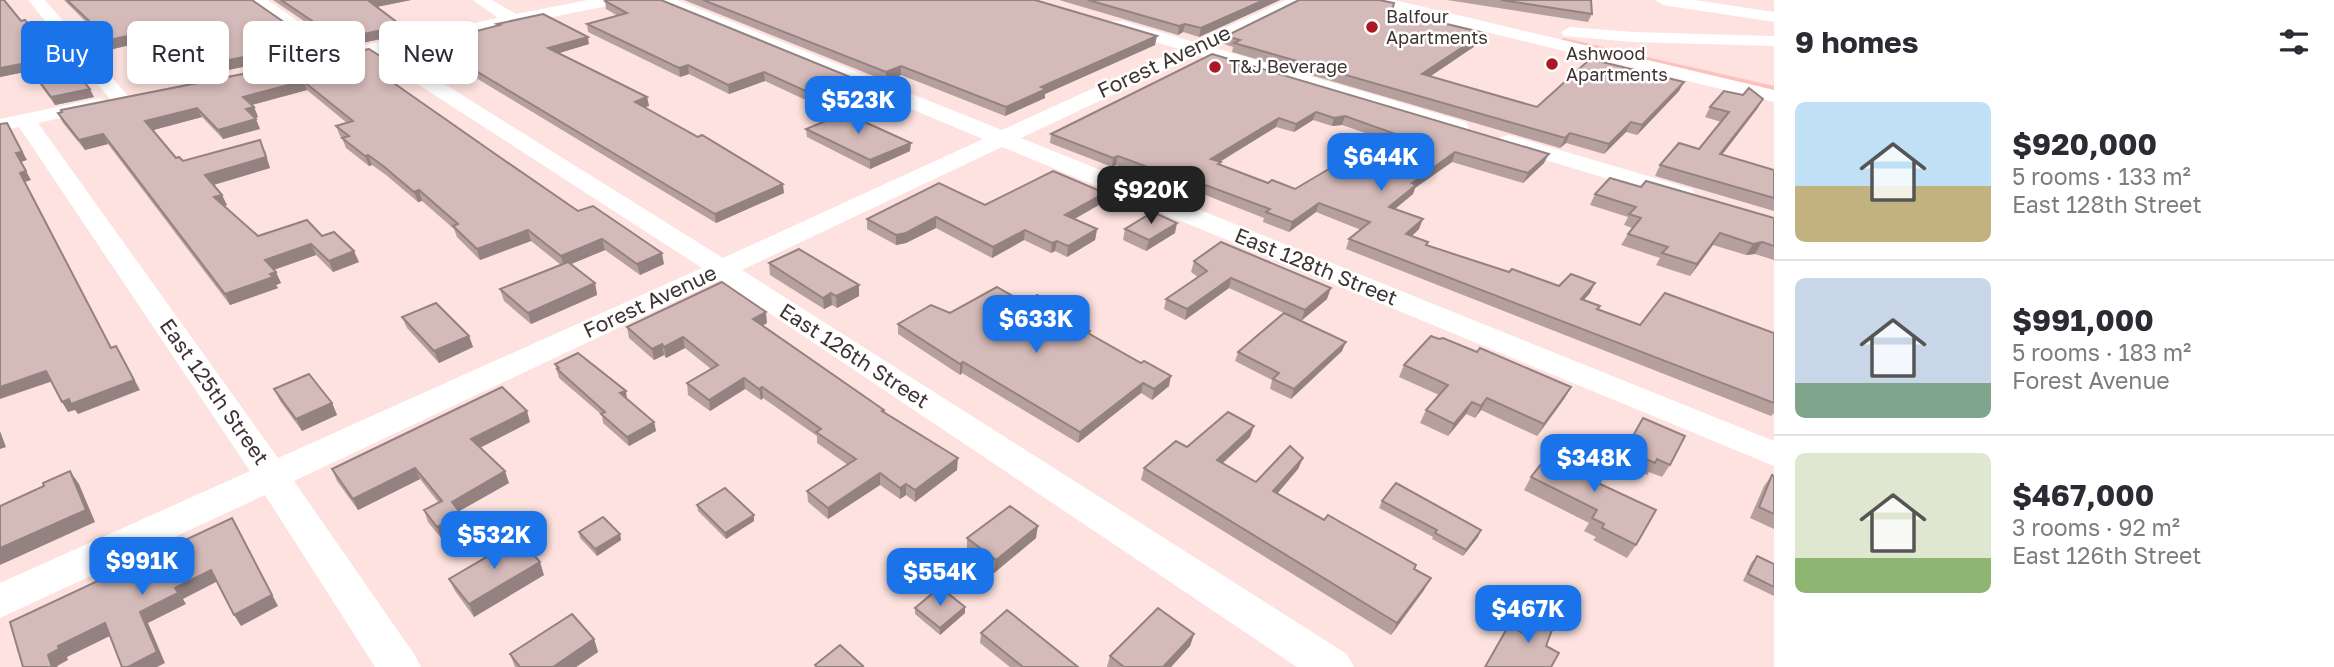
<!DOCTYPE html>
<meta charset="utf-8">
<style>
:root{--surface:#fff;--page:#f2f2f3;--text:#2b2b33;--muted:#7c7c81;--line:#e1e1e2;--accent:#1a73e8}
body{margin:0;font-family:"Golos Text",sans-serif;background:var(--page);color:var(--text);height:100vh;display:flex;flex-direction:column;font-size:26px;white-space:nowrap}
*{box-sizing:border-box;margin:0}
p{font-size:23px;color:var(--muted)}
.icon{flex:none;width:38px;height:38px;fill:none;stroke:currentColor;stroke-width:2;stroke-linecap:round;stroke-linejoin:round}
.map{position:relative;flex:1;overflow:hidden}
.sheet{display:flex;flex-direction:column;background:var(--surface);width:560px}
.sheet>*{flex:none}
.banner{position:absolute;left:21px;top:21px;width:665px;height:63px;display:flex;gap:14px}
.price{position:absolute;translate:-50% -60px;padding:0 16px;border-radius:14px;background:var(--accent);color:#fff;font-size:23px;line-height:46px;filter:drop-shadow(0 2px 4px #0008)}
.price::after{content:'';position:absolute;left:50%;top:42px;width:21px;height:16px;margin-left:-10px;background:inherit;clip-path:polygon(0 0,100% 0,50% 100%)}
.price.on{background:#222;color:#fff}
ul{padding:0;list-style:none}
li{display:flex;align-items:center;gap:21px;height:175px;padding:0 21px}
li+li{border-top:2px solid var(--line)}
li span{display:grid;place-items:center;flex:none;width:196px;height:140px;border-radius:10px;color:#555}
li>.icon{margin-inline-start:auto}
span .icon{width:84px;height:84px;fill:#fffc;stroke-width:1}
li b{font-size:30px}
h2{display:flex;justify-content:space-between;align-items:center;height:84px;padding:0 21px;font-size:30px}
.pill{padding:0 24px;border-radius:10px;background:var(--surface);box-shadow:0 4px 10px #0003;font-size:24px;line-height:63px}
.pill.on{background:var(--accent);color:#fff}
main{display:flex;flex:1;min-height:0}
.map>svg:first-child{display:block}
</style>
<main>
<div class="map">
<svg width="1774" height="667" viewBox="0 0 1774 667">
<rect width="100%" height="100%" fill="#fde2df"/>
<path fill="#fbc1bd" d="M1564 38 1774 86V92L1559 41Z"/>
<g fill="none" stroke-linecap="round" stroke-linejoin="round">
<g fill="#fff" fill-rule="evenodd">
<path d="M28 0H45L128 96 131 100 128 104H114Z"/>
<path d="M249 0H268L346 55 344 59H330Z"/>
<path d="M473 0H492L516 14 588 0H620L612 5 390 50 723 258 983 139 657 3 655 0H677L1002 130 1179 49 1111 29 1108 25 1111 21H1123L1194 42 1286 0H1307L1212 47 1466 122 1469 127 1466 132H1450L1197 55 1021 138 1774 441V466L1002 147 742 270 1347 654 1354 667H1297L720 280 294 481 414 654 421 667H375L265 495 0 618V583L250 471 19 127 0 131V119L99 98 106 100 109 104 106 108 38 123 278 458 702 268 371 54H358L355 50 364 45 498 18Z"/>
<path d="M1365 0H1394L1774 90V102L1367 3Z"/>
<path d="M1655 0H1695L1774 12V22L1663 5Z"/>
<path d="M1570 27 1633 32 1774 36V46L1633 42 1564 36 1561 32Z"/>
<path d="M1509 135 1692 189 1695 194 1692 199 1683 201 1501 147 1498 142 1501 137Z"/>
</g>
</g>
<g fill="#b6a09e" fill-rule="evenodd">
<path d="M64 0H252L317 52 203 75 164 37 113 49Z"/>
<path d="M273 0H411L377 7 405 34 342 47Z"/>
<path d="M684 0H1035L1155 45 1045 94V98L1005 116 901 75 886 81Z"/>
<path d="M1059 0H1280L1199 37 1183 32 1178 35Z"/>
<path d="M1447 0H1591L1592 14 1588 22Z"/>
<path d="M605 1 860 91 873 105 849 115 910 151 870 169 807 137 806 129 840 116 765 81 729 94 689 74 680 77 588 32 587 24 618 16 606 9Z"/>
<path d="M1392 11 1484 33 1481 42 1429 77 1537 107 1679 91 1637 135 1626 132 1604 154 1566 143 1560 148 1232 52 1233 47 1224 44 1226 36Z"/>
<path d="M21 21 61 66 94 97 55 105 30 71 0 77Z"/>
<path d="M497 24 589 44 558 53 647 97 649 106 645 107 784 193 716 223 458 67 430 72 398 52 396 45 439 41 498 26Z"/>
<path d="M1212 54 1544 163 1523 183 1452 162 1415 188 1413 194 1395 209 1419 229 1412 236 1427 245 1509 272 1559 286 1595 283 1590 293 1584 300 1598 310 1640 325 1774 333V413L1771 416 1346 249 1349 239 1361 230 1316 212 1289 232 1263 222 1264 218 1190 189 1186 192 1116 165 1112 167 1050 143 1051 134ZM1313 120 1332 126 1342 125 1391 142 1353 168 1295 189 1268 183 1220 166V162L1276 127 1294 132Z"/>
<path d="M402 70 405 79 392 82 578 211 664 264 640 275 605 250 571 264 595 283 597 295 531 324 504 301 500 289 561 265 531 241 480 260 457 237 454 229 422 201 418 202 386 175 372 165 369 166 346 148 342 138H343L340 136 336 126 347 123 307 90 252 105 254 107 258 117 255 118 260 129 223 139 202 117 153 130 176 158 183 161 265 150 270 168 213 185 227 205 224 206 258 236H322L359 262 333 272 316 255 274 270 281 283 276 285 278 288 230 305 108 144 85 150 63 123 58 113 62 112 61 110Z"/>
<path d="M1763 99 1757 109 1722 155 1774 170V211L1655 176 1660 165 1699 149 1721 122 1705 117 1710 107Z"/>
<path d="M1641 187 1774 218V260L1755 254 1746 255 1713 245 1690 276 1656 265 1660 258 1621 245 1628 234 1632 228 1624 225 1628 217 1590 205 1595 194Z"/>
<path d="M1104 202 1074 219 1097 229 1095 240 1067 257 1055 251 1051 253 1024 240 992 258 936 228 906 243 896 245 867 229V219L985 205Z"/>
<path d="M1125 229 1175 233 1146 251 1123 240Z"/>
<path d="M1194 261 1327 299 1301 321 1342 351 1291 399 1270 389 1272 380 1235 361 1238 352 1284 313 1229 288 1185 320 1164 309 1166 299 1198 277 1191 272Z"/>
<path d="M769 263 859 285V296L837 308 832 305 824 309 770 275Z"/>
<path d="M1025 303 1060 315 1090 334 1141 363 1169 386 1152 400 1141 393 1078 443 962 373 960 375 898 334V324L950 313Z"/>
<path d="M402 317 469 336 473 347 439 363 407 328Z"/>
<path d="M767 323 762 326 884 412 957 470 915 502 906 495 900 499 880 485 828 519 808 502 807 491 848 465 817 443V436L763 398 761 400 745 389 710 411 688 395 687 383 711 369 685 348 666 358 664 355 654 360 629 338 627 327Z"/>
<path d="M1439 339 1477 352 1571 387 1564 399 1537 436 1481 410 1475 418 1466 414 1448 436 1420 423 1426 410 1439 395 1399 377 1404 365Z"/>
<path d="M555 364 627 399 654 422 656 431 629 446 603 423 602 415 559 378Z"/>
<path d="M274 389 332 403 337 415 302 431 280 401Z"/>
<path d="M1643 418 1670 465 1662 477 1649 472 1647 475 1617 462Z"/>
<path d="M530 422 480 448 509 483 459 511 466 525 441 538 428 522 424 510 438 502 420 479 358 510 337 481 332 469Z"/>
<path d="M1250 437 1223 463 1256 482 1303 458 1298 469 1278 493 1415 569 1424 590 1391 635 1141 480 1144 468 1187 447Z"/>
<path d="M1772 475 1774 476V529L1750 518 1764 486Z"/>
<path d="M1531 477H1586L1636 545 1627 558 1593 540 1596 537 1584 531 1589 523 1524 490Z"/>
<path d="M1382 501 1478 537 1463 556 1432 539 1433 537 1379 508Z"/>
<path d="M697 505 754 515V521L726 539 698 511Z"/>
<path d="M579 532 620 534 621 540 597 556 580 538Z"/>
<path d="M967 538H1036L994 573 967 551Z"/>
<path d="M1757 556 1774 564V596L1743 581 1751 563Z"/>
<path d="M544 575 474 617 455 591 449 579Z"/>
<path d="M915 608 965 613 940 635 915 614Z"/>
<path d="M981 633 1078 667H1010L980 643Z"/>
<path d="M1194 634 1190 646 1171 667H1107L1110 656Z"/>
<path d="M594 639 598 652 576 667H515L510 654Z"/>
</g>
<g fill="#948281">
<path d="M372 0H411L371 8 369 1Z"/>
<path d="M1264 0H1280L1199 37 1201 28Z"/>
<path d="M1185 24 1183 32 1178 35 1179 26Z"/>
<path d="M402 26 405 34 342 47 339 39Z"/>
<path d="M160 29 164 37 113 49 109 40Z"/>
<path d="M1484 33 1481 42 1419 84 1422 74Z"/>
<path d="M1157 36 1155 45 1045 94V98L1005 116 1006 107 1041 87Z"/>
<path d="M588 37 589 44 550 56 548 48Z"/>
<path d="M314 43 317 52 203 75 199 66Z"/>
<path d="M456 59 458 67 430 72 428 64Z"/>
<path d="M26 63 30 71 0 77V68Z"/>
<path d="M688 65 689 74 680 77 679 68Z"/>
<path d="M901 66V75L886 81V72Z"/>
<path d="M402 70 405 79 392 83 384 75Z"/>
<path d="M764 72 765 81 729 94 728 85Z"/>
<path d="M303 81 307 90 247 106 243 97Z"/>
<path d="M860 81V91L848 86Z"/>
<path d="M1684 82 1679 91 1637 135 1642 125Z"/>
<path d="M90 89 94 97 55 105 51 97Z"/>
<path d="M873 96V105L844 117 843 108Z"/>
<path d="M647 97 649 106 636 110 635 102Z"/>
<path d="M1763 99 1757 109 1714 165 1720 154Z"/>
<path d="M254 107 258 117 250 119 246 109Z"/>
<path d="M197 108 202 117 150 131 145 121Z"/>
<path d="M1316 112 1313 120 1294 132 1296 124Z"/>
<path d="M1345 116 1342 125 1332 126 1334 118Z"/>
<path d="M1279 118 1276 127 1209 168 1211 159Z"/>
<path d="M256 119 260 129 223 139 218 130Z"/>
<path d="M1631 122 1626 132 1604 154 1609 144Z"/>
<path d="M7 123 27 160 21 162 31 180 25 182 117 358 20 173 16 153Z"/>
<path d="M1570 133 1566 143 1560 148 1565 138Z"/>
<path d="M103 134 108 144 85 150 79 140Z"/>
<path d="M260 140 270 168 210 186 205 175Z"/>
<path d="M911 143 910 151 870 169V160Z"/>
<path d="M1455 152 1452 162 1415 188 1413 194 1385 217 1389 207 1412 183Z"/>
<path d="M1549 154 1544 163 1523 183 1528 173Z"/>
<path d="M368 155 372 165 369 166 365 156Z"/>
<path d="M1118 156 1116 165 1112 167 1113 158Z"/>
<path d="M1192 180 1190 189 1186 192 1188 182Z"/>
<path d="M783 184 784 193 716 223 715 214Z"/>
<path d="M419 190 422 201 418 202 414 192Z"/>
<path d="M1105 193 1104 202 1064 225 1065 215Z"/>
<path d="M222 195 227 205 219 208 214 197Z"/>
<path d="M1319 203 1316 212 1289 232 1292 222Z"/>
<path d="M936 217V228L906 243 896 245V235Z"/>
<path d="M1423 219 1419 229 1403 244 1406 234Z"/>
<path d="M1177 223 1175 233 1146 251 1149 240Z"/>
<path d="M1097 229 1095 240 1067 257 1068 246Z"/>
<path d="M528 230 531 241 480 260 477 249Z"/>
<path d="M1025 230 1024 240 992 258 993 247Z"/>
<path d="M1720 233 1713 245 1690 276 1697 264Z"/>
<path d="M602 239 605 250 564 267 561 256Z"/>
<path d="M1057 241 1055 251 1051 253 1052 243Z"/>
<path d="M1762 242 1755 254 1746 255 1753 244Z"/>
<path d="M311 244 316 255 270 271 265 260Z"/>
<path d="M354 251 359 262 333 272 329 261Z"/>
<path d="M662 253 664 264 640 275 637 264Z"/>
<path d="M276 272 281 283 276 285 278 288 230 305 225 294Z"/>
<path d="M1231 278 1229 288 1185 320 1187 309Z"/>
<path d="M595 283 597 295 531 324 528 313Z"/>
<path d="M1595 283 1590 293 1575 309 1581 299Z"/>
<path d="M859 285V296L837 308 836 296Z"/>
<path d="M1331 288 1327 299 1301 321 1305 310Z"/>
<path d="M831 293 832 305 824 309 823 298Z"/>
<path d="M766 312 767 323 754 330 753 319Z"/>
<path d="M469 336 473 347 439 363 434 351Z"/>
<path d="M683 337 685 348 666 358 664 347Z"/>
<path d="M1346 342 1342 351 1291 399 1294 389Z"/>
<path d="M662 344 664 355 654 360 652 349Z"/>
<path d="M116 346 140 390 78 414 75 410 68 412 62 402Z"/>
<path d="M963 362 962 373 960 375V364Z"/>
<path d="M46 371 53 381 0 399V387Z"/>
<path d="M1171 376 1169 386 1152 400 1154 389Z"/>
<path d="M744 378 745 389 710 411 709 400Z"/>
<path d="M1143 383 1141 393 1078 443 1080 432Z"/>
<path d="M762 387 763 398 761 400 759 389Z"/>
<path d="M1571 387 1564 399 1537 436 1544 424Z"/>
<path d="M626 391 627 399 620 393Z"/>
<path d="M1487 398 1481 410 1475 418 1481 406Z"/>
<path d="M1472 402 1466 414 1448 436 1454 424Z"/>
<path d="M332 403 337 415 302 431 296 419Z"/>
<path d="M527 411 530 422 475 450 471 439Z"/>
<path d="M654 422 656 431 629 446 627 437Z"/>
<path d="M1254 426 1250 437 1214 471 1217 460Z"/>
<path d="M0 431 6 447 0 449Z"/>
<path d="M958 458 957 470 915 502V490Z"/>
<path d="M1303 458 1298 469 1269 503 1273 491Z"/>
<path d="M415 468 420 479 358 510 353 499Z"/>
<path d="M70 471 79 484 95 522 0 565V548Z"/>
<path d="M505 471 509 483 456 513 452 502Z"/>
<path d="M880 473V485L828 519V508Z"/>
<path d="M906 484V495L900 499V488Z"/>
<path d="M461 514 466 525 441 538 437 527Z"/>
<path d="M754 515V521L726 539 725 533Z"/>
<path d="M232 518 278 606 241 626 234 615Z"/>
<path d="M1038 526 1036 538 994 573 996 560Z"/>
<path d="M1481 530 1478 537 1463 556 1466 550Z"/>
<path d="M620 534 621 540 597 556 595 549Z"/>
<path d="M540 562 544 575 474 617 469 604Z"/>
<path d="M211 570 218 581 183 599 186 604 148 623 165 663 157 667H128L140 612 175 588Z"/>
<path d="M1431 578 1424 590 1391 635 1397 623Z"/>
<path d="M965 607V613L940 635V628Z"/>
<path d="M105 623 114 634 67 657 68 660 57 666 58 667H52L48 655 58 646Z"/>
<path d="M1194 634 1190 646 1171 667H1163Z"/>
<path d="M594 639 598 652 576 667H553Z"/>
</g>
<g fill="#d4bab8" stroke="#948281" stroke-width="2" fill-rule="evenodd">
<path d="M0 0H4L21 21 25 20 61 66H71L90 89 51 97 26 63 0 68Z"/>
<path d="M67 0H252L314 43 199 66 160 29 109 40Z"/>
<path d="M281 0H372L369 1 402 26 339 39Z"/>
<path d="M607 0H661L860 81 848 86 873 96 843 108 764 72 728 85 688 65 679 68 587 24 627 13 605 1Z"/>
<path d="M703 0H1035L1157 36 1041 87 1046 89 1006 107 901 66 886 72Z"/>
<path d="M1088 0H1264L1201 28 1185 24 1179 26Z"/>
<path d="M1299 0H1379L1394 3 1392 11 1484 33 1422 74 1537 107 1590 59 1684 82 1642 125 1631 122 1609 144 1570 133 1565 138 1234 43 1240 40 1226 36Z"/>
<path d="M1501 0H1591L1592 14Z"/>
<path d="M543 14 588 37 548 48 647 97 635 102 698 137 702 135 783 184 715 214 456 59 428 64 396 45 422 39 439 41 500 25 497 24Z"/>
<path d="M369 49 402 70 384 75 390 79H388L501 158 578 211 593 206 662 253 637 264 602 239 561 256 528 230 477 249 453 226 458 224 419 190 414 192 382 165 368 155 365 156 342 138 349 136 336 126 353 121 303 81 243 97 254 107 246 109 256 119 218 130 197 108 145 121 176 158 179 157 183 161 260 140 266 157 205 175 222 195 214 197 258 236 307 220 322 236 334 232 354 251 329 261 311 244 265 260 276 272 270 274 273 277 225 294 103 134 79 140 58 113 62 112 61 110Z"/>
<path d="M1212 54 1549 154 1528 173 1455 152 1412 183 1416 185 1389 207 1423 219 1406 234 1428 242 1426 245 1509 272 1512 269 1559 286 1571 274 1595 283 1581 299 1600 306 1597 309 1640 325 1665 293 1774 333V403L1349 239 1370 222 1319 203 1292 222 1266 212 1270 209 1192 180 1188 182 1118 156 1113 158 1051 134ZM1316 112 1334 118 1345 116 1401 136 1353 168 1339 163 1295 189 1272 180 1268 183 1218 164 1221 162 1211 159 1279 118 1296 124Z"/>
<path d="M1749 88 1763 99 1720 154 1774 170V198L1660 165 1679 143 1699 149 1729 112 1710 107 1724 91 1743 95Z"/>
<path d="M845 113 911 143 870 160 806 129Z"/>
<path d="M7 123 22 152 16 153 26 171 20 173 111 348 116 346 134 380 71 404 69 399 62 402 46 371 0 387V124Z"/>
<path d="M1053 171 1105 193 1065 215 1097 229 1068 246 1057 241 1052 243 1025 230 993 247 936 217 906 233 896 235 867 219 939 183 985 205Z"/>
<path d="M1610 178 1641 187 1646 181 1774 218V246L1762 242 1753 244 1720 233 1697 264 1662 253 1668 247 1628 234 1641 218 1629 214 1636 207 1595 194Z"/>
<path d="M1153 212 1177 223 1149 240 1125 229Z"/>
<path d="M1221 242 1331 288 1305 310 1231 278 1187 309 1166 299 1207 271 1194 261Z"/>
<path d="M799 249 859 285 836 296 831 293 823 298 769 263Z"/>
<path d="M568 262 595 283 528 313 500 289Z"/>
<path d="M722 282 766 312 753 319 884 410 882 411 958 458 915 490 906 484 900 488 880 473 828 508 807 491 856 459 816 432 821 429 762 387 759 389 744 378 709 400 687 383 718 365 683 337 664 347 662 344 652 349 627 327Z"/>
<path d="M997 287 1025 303 1037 295 1061 308 1054 312 1090 331 1088 333 1141 363 1144 361 1171 376 1154 389 1143 383 1080 432 963 362 960 364 898 324 931 305 950 313Z"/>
<path d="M436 303 469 336 434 351 402 317Z"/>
<path d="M1284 313 1346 342 1294 389 1273 379 1279 373 1238 352Z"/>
<path d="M1431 336 1439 339 1443 338 1477 352 1480 348 1571 387 1544 424 1487 398 1481 406 1472 402 1454 424 1426 410 1448 385 1404 365Z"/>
<path d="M578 353 626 391 620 393 654 422 627 437 601 414 605 412 557 369 559 368 555 364Z"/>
<path d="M309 374 332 403 296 419 274 389Z"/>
<path d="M502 387 527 411 471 439 505 471 452 502 461 514 437 527 424 510 442 501 415 468 353 499 332 469Z"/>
<path d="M1228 412 1254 426 1217 460 1256 482 1290 446 1303 458 1273 491 1324 520 1328 515 1342 523 1416 565 1414 569 1431 578 1397 623 1144 468 1176 441 1187 447Z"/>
<path d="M1643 418 1685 436 1670 465 1657 459 1655 463 1625 450Z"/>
<path d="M1557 444 1596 461 1585 477 1656 510 1636 545 1602 528 1604 524 1592 518 1597 510 1531 477Z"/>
<path d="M70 471 86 510 0 548V506L44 486 43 483Z"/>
<path d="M1772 475 1774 476V514L1759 507Z"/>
<path d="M1396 483 1481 530 1466 550 1435 533 1437 530 1382 501Z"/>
<path d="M725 488 754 515 725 533 697 505Z"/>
<path d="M1010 506 1038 526 996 560 967 538Z"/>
<path d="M603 517 620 534 595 549 579 532Z"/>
<path d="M232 518 272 595 234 615 211 570 175 588 178 593 140 612 157 652 128 667H122L105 623 58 646 59 649 48 655 52 667H23L10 622Z"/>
<path d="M519 538 540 562 469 604 449 579Z"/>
<path d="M1757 556 1774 564V587L1748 574Z"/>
<path d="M940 587 965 607 940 628 915 608Z"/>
<path d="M1551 601 1561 606 1546 646 1559 653 1551 667H1485L1509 625 1529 637Z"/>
<path d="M1158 608 1194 634 1163 667H1124L1110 656Z"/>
<path d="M1007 610 1078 667H1023L981 633Z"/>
<path d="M572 614 594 639 553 667H520L510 654Z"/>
<path d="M840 645 863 666 861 667H817L815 665Z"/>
</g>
<g fill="#ab1725" stroke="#fff" stroke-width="2.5">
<circle cx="1372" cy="27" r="7"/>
<circle cx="1552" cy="64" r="7"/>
<circle cx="1215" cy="67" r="7"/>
</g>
<g text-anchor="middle" stroke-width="5" stroke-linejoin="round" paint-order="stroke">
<g font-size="18" fill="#3f3433" stroke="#fff" text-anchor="start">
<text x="1386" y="23">Balfour<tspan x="1386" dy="21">Apartments</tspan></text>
<text x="1566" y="60">Ashwood<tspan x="1566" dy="21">Apartments</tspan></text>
<text x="1229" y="73">T&amp;J Beverage</text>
</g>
<g font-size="21" fill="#3f3433" stroke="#fff">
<text transform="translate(1164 62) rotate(-25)" y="7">Forest Avenue</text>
<text transform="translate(1316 267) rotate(22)" y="7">East 128th Street</text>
<text transform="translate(650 302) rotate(-25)" y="7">Forest Avenue</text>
<text transform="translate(854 356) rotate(33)" y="7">East 126th Street</text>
<text transform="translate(214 392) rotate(55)" y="7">East 125th Street</text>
</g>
</g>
</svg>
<b class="price" style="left:858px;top:136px">$523K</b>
<b class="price" style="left:1381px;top:193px">$644K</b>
<b class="price on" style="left:1151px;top:226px">$920K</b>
<b class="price" style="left:1036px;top:355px">$633K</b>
<b class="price" style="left:1594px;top:494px">$348K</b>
<b class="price" style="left:494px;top:571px">$532K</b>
<b class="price" style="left:142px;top:597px">$991K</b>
<b class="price" style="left:940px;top:608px">$554K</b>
<b class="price" style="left:1528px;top:645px">$467K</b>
<div class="banner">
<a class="pill on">Buy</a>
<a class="pill">Rent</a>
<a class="pill">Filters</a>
<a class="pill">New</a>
</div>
</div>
<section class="sheet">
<h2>9 homes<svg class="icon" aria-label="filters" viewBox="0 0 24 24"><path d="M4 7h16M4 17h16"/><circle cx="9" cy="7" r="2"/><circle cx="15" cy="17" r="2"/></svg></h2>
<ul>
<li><span style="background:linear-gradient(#bfe0f5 60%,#c2b280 0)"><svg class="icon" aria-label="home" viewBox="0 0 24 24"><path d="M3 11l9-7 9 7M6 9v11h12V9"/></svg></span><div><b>$920,000</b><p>5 rooms · 133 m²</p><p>East 128th Street</p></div></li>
<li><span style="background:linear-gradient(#c9d6e8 75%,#7fa58c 0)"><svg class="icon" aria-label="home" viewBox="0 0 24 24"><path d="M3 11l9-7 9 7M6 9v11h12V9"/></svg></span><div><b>$991,000</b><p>5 rooms · 183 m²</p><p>Forest Avenue</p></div></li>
<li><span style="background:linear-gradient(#dfe7d0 75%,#8fb573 0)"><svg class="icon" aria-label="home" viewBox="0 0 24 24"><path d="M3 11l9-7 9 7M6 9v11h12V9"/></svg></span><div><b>$467,000</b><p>3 rooms · 92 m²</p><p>East 126th Street</p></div></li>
</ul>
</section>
</main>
